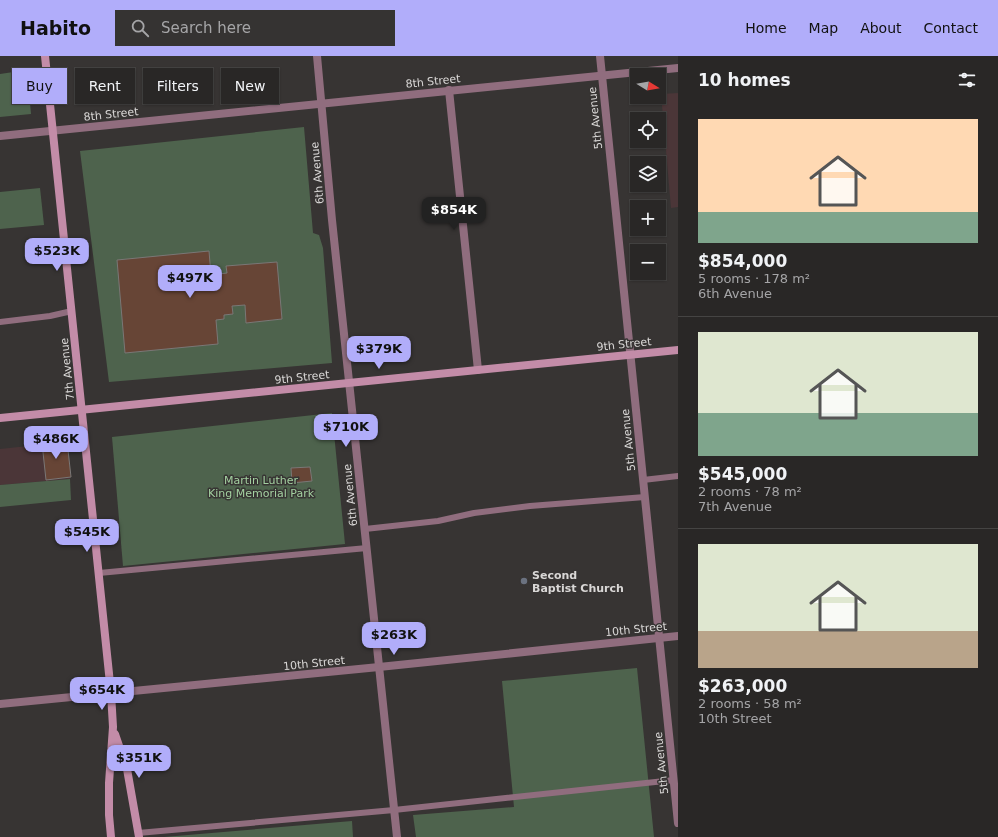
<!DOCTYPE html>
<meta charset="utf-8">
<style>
:root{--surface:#292726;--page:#353332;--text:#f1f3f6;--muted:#a5a5a7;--line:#454443;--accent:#b1adfa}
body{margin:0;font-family:"DejaVu Sans",sans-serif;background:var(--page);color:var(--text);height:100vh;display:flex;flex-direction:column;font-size:15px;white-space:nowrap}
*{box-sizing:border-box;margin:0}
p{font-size:13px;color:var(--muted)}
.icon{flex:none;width:22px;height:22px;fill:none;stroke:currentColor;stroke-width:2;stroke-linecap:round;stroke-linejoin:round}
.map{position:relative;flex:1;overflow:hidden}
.sheet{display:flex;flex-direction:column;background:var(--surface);width:320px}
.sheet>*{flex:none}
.banner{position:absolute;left:12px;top:12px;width:380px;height:36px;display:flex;gap:8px}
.needle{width:26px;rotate:101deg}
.fabs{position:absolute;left:630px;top:12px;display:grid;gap:8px}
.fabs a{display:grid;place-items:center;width:36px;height:36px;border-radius:0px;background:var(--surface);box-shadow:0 1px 3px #0004,0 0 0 1px var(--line);font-size:20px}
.price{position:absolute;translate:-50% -34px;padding:0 9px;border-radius:8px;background:var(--accent);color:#111;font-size:13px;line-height:26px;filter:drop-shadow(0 1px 2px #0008)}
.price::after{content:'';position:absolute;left:50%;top:24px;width:12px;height:9px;margin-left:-6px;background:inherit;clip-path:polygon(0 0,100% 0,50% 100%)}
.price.active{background:#222;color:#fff}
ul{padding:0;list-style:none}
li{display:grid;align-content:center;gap:8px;height:212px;padding:0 20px}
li+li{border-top:1px solid var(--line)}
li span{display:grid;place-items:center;height:124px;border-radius:0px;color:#555}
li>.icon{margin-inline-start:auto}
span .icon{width:72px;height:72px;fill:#fffc;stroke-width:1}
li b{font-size:17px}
h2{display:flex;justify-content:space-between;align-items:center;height:48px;padding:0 20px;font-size:17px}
.chip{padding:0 14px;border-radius:0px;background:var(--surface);box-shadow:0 1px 3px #0004,0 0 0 1px var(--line);font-size:14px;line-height:36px}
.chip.active{background:var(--accent);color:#111}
header{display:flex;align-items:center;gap:24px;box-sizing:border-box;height:56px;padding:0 20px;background:var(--accent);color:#111}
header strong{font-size:19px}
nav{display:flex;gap:22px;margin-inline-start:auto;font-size:14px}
.search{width:280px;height:36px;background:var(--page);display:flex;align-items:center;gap:10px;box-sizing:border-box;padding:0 14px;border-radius:0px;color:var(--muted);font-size:15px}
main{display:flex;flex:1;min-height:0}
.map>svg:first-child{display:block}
</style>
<header>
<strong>Habito</strong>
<div class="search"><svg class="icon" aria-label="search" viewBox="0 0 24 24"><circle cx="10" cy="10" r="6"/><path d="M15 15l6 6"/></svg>Search here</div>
<nav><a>Home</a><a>Map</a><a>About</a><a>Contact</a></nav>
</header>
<main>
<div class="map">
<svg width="678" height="781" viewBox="0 0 678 781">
<rect width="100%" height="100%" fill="#373433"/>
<g fill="#4b3638">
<path d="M678 37V151L671 152 661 38Z"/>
<path d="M66 386 70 423 0 429V393Z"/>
</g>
<g fill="#4e634d">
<path d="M27 14 31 58 0 61V18Z"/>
<path d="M304 71 313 177 319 179 323 192 332 307 109 326 80 95Z"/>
<path d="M40 132 44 169 0 173V136Z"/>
<path d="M332 357 345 488 123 510 112 381Z"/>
<path d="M70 423 71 444 0 451V429Z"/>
<path d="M637 612 654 781H416L413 759 514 751 502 625Z"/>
<path d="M352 765 353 781H164Z"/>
</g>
<g fill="#674536" stroke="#7a7776">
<path d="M209 195 211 219 227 217 226 210 277 206 282 263 246 267 245 249 232 250 233 258 224 259V263L216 264 218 288 125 297 117 204Z"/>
<path d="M67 385 71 421 46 424 42 387Z"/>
<path d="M310 411 312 425 292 427 291 412Z"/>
</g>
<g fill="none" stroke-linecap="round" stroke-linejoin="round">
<g stroke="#906d7e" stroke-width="6">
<path d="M0 266 50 260 72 255"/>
<path d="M643 424 678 420"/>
<path d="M365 473 438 465 474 457 530 450 645 441"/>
<path d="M99 517 367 492"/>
<path d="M138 777 394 754 674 724"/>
</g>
<g stroke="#906d7e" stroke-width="8">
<path d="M317 0 332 164 397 781"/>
<path d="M600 0 678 767"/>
<path d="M449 34 478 314"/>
<path d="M0 80 678 12"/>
<path d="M0 648 379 611 678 580"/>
</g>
<g stroke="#c38ca8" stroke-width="8">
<path d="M45 0 111 637 113 671 109 727V759L111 781"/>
<path d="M0 362 678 294"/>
<path d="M115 678 127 713 139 781"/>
</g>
</g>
<circle fill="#6b7280" stroke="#373433" stroke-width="1.5" cx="524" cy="525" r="4"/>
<g text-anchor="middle" stroke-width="3" stroke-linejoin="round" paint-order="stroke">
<g font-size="11" fill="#d9d7d6" stroke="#373433">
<text transform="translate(433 25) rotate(-6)" y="4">8th Street</text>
<text transform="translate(111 58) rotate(-6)" y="4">8th Street</text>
<text transform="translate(595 62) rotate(-96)" y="4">5th Avenue</text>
<text transform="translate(317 117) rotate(-95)" y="4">6th Avenue</text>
<text transform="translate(624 288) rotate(-6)" y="4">9th Street</text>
<text transform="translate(67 313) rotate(-96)" y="4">7th Avenue</text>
<text transform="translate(302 321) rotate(-6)" y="4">9th Street</text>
<text transform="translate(628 384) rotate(-96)" y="4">5th Avenue</text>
<text transform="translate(350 439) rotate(-96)" y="4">6th Avenue</text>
<text transform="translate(636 573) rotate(-6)" y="4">10th Street</text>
<text transform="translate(314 607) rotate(-6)" y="4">10th Street</text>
<text transform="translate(661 707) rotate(-96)" y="4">5th Avenue</text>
</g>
<g font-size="11" fill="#a4d1a1" stroke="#373433">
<text x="261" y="428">Martin Luther<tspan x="261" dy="13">King Memorial Park</tspan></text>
</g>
<g font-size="11" font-weight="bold" fill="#d9d7d6" stroke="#373433" text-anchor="start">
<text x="532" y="523">Second<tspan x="532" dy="13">Baptist Church</tspan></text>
</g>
</g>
</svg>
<div class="fabs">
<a><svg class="needle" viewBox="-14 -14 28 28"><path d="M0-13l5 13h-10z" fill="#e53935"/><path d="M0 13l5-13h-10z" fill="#a5a5a7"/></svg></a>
<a><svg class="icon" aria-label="locate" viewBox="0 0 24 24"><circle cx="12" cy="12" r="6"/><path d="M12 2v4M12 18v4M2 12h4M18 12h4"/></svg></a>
<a><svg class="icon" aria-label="layers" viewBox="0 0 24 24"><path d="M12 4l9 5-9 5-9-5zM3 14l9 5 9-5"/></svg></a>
<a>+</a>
<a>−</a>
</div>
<b class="price active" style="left:454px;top:175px">$854K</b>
<b class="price" style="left:57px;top:216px">$523K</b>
<b class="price" style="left:190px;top:243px">$497K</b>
<b class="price" style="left:379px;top:314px">$379K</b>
<b class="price" style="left:346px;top:392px">$710K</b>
<b class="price" style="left:56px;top:404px">$486K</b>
<b class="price" style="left:87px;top:497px">$545K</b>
<b class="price" style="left:394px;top:600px">$263K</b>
<b class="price" style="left:102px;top:655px">$654K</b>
<b class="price" style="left:139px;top:723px">$351K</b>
<div class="banner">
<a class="chip active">Buy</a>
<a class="chip">Rent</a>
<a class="chip">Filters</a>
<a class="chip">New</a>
</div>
</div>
<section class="sheet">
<h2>10 homes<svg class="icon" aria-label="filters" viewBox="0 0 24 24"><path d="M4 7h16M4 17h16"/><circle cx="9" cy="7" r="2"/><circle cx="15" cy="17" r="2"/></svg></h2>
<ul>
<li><span style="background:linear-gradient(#ffd9b3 75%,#7fa58c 0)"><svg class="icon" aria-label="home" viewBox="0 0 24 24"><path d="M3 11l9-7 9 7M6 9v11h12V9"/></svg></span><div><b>$854,000</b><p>5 rooms · 178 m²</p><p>6th Avenue</p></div></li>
<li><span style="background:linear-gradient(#dfe7d0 65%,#7fa58c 0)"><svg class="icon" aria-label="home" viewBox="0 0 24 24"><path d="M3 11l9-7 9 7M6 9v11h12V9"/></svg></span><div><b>$545,000</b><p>2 rooms · 78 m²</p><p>7th Avenue</p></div></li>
<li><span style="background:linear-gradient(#dfe7d0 70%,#b9a48a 0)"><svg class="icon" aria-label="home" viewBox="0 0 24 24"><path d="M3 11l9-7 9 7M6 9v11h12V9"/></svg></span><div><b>$263,000</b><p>2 rooms · 58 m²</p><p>10th Street</p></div></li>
</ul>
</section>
</main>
